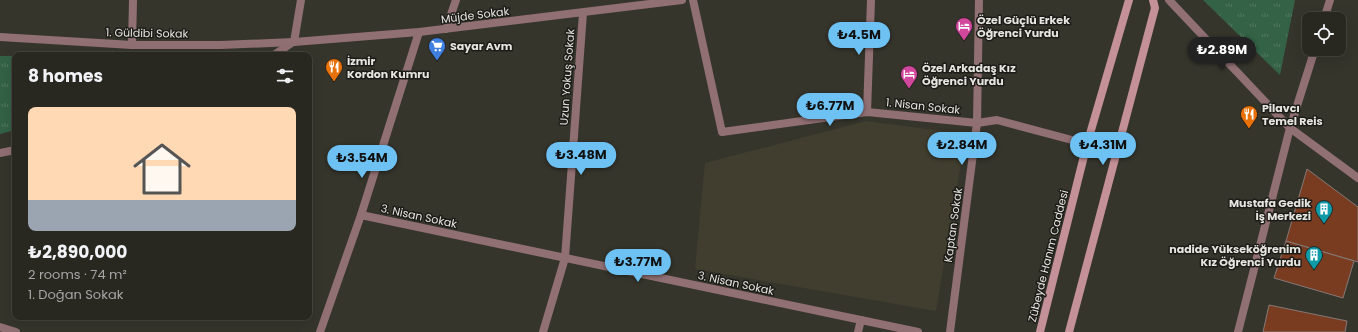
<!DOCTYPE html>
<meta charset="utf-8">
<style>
:root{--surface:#282821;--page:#30302a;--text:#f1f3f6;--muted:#a5a6a5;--line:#44443f;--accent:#6dc2f3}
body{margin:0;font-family:Poppins,sans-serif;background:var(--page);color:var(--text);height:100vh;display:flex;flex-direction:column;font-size:15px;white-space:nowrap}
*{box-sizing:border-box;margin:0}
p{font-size:13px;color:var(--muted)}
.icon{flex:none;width:22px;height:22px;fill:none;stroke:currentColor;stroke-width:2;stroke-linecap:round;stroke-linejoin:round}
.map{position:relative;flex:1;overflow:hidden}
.panel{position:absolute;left:12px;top:52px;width:300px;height:268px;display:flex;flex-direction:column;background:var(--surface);border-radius:8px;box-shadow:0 4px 16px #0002,0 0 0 1px var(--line)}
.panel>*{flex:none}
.fabs{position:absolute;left:1302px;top:12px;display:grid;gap:8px}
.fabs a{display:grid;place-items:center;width:44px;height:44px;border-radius:8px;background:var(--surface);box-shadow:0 4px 16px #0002,0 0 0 1px var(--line);font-size:20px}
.price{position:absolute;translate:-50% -34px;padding:0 9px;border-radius:14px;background:var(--accent);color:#111;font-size:13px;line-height:26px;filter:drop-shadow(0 1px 2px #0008)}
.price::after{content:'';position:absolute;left:50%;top:24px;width:12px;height:9px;margin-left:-6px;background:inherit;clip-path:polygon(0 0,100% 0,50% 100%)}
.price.active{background:#222;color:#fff}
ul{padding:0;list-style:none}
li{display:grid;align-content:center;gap:8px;height:212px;padding:0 16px}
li+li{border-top:1px solid var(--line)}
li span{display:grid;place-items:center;height:124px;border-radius:8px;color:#555}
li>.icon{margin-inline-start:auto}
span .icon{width:72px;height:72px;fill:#fffc;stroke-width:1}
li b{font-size:17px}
h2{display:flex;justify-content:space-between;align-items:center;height:48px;padding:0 16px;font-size:17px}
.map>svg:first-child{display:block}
</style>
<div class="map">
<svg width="1358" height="332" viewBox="0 0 1358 332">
<defs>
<pattern id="grass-tufts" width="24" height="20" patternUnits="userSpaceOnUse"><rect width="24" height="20" fill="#336246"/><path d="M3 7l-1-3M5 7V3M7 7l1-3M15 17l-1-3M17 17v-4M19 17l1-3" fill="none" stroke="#517860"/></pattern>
</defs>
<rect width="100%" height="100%" fill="#36352c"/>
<path fill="#413e2f" d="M866 121 966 134 936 311 695 269 705 163Z"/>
<g fill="url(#grass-tufts)">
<path d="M1204 0H1295L1280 75 1203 0Z"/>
<path d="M0 56H15V130L0 134Z"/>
</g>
<g fill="#793c21" stroke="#847975">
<path d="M1307 169 1358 207V262L1286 241Z"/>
<path d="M1286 241 1354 261 1343 298 1274 278Z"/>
<path d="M1269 305 1347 321 1345 332H1263Z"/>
</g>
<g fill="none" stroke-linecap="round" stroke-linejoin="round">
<g stroke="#917074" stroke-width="8">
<path d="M693 0 722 132 867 112 977 123 997 120 1087 144"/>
<path d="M1169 0 1290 128 1358 178"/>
<path d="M1324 19 1330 0"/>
<path d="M446 29 456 0"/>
<path d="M294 42 301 0"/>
<path d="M132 45 133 0"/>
<path d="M867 112 871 0"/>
<path d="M361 215 918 332"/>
<path d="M0 327 16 332"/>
<path d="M320 332 361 215 419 32"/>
<path d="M543 332 565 258 583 13"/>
<path d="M858 332 861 320"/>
<path d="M950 332 977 123 979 0"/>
<path d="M1238 332 1290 128 1315 49"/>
</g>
<g stroke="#917074" stroke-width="8">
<path d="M0 37 132 45H221L294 42 419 32 682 0"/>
<path d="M274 55 293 42"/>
<path d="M0 153 15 150"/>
</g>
<g stroke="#c59198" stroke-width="8">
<path d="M1040 332 1087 144 1129 0"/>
<path d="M1069 332 1155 8 1153 0"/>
</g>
</g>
<defs>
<g id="hotel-pin" transform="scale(0.9)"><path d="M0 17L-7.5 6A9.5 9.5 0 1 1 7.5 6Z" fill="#d1479c" stroke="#1d1c18"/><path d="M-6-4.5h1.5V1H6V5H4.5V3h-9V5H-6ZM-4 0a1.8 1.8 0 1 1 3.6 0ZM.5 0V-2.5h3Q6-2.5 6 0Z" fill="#fff"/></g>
<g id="supermarket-pin" transform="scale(0.9)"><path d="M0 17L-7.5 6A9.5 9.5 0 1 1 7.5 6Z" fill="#3f7fe0" stroke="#1d1c18"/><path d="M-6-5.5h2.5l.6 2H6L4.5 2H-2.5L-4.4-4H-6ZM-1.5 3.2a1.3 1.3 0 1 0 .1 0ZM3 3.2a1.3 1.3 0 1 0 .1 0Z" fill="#fff"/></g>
<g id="restaurant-pin" transform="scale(0.9)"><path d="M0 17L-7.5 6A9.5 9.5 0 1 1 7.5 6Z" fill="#e8710a" stroke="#1d1c18"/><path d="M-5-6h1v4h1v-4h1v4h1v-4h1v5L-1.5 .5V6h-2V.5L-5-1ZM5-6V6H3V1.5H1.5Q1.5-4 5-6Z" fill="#fff"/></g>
<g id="building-pin" transform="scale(0.9)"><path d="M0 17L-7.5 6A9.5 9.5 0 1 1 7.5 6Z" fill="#0f9aa8" stroke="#1d1c18"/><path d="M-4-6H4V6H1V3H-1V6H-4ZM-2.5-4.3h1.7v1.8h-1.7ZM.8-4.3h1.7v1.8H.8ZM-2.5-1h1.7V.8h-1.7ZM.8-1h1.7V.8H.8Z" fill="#fff"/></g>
</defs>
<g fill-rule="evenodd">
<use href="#hotel-pin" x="964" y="26"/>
<use href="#supermarket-pin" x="437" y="46"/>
<use href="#restaurant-pin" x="334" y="67"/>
<use href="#hotel-pin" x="909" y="74"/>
<use href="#restaurant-pin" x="1249" y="114"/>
<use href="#building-pin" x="1324" y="209"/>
<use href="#building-pin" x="1314" y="255"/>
</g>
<g text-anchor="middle" stroke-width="3" stroke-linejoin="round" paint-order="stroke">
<g font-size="11" fill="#e6e5e0" stroke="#1d1c18">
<text transform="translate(475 15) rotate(-7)" y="4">Müjde Sokak</text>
<text transform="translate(147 33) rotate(1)" y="4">1. Güldibi Sokak</text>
<text transform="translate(567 77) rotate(-86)" y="4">Uzun Yokuş Sokak</text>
<text transform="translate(923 106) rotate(6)" y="4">1. Nisan Sokak</text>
<text transform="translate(419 216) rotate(12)" y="4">3. Nisan Sokak</text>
<text transform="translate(953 225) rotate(-82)" y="4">Kaptan Sokak</text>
<text transform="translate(1048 256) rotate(-76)" y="4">Zübeyde Hanım Caddesi</text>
<text transform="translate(736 283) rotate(12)" y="4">3. Nisan Sokak</text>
</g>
<g font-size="11" font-weight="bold" fill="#e6e5e0" stroke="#1d1c18" text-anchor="start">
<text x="977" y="24">Özel Güçlü Erkek<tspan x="977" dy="13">Öğrenci Yurdu</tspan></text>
<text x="450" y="50">Sayar Avm</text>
<text x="347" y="65">İzmir<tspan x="347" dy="13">Kordon Kumru</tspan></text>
<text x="922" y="72">Özel Arkadaş Kız<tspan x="922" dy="13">Öğrenci Yurdu</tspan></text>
<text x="1262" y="112">Pilavcı<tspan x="1262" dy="13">Temel Reis</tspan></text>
<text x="1311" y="207" text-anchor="end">Mustafa Gedik<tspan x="1311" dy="13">İş Merkezi</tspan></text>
<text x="1301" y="253" text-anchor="end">nadide Yükseköğrenim<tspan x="1301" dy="13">Kız Öğrenci Yurdu</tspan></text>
</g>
</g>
</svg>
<div class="fabs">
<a><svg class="icon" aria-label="locate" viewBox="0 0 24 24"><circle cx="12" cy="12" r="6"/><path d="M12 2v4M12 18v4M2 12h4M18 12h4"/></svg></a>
</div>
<b class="price" style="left:859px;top:56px">₺4.5M</b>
<b class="price active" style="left:1222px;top:71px">₺2.89M</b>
<b class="price" style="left:830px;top:127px">₺6.77M</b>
<b class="price" style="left:962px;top:166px">₺2.84M</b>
<b class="price" style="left:1103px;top:166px">₺4.31M</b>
<b class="price" style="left:581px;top:176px">₺3.48M</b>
<b class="price" style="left:362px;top:179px">₺3.54M</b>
<b class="price" style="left:638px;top:283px">₺3.77M</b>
<section class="panel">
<h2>8 homes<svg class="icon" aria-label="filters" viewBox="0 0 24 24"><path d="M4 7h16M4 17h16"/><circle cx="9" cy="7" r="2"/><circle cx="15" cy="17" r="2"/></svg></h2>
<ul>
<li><span style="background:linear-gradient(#ffd9b3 75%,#9aa5b1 0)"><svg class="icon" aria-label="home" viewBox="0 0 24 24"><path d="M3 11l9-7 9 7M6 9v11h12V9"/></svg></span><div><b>₺2,890,000</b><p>2 rooms · 74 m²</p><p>1. Doğan Sokak</p></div></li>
</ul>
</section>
</div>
